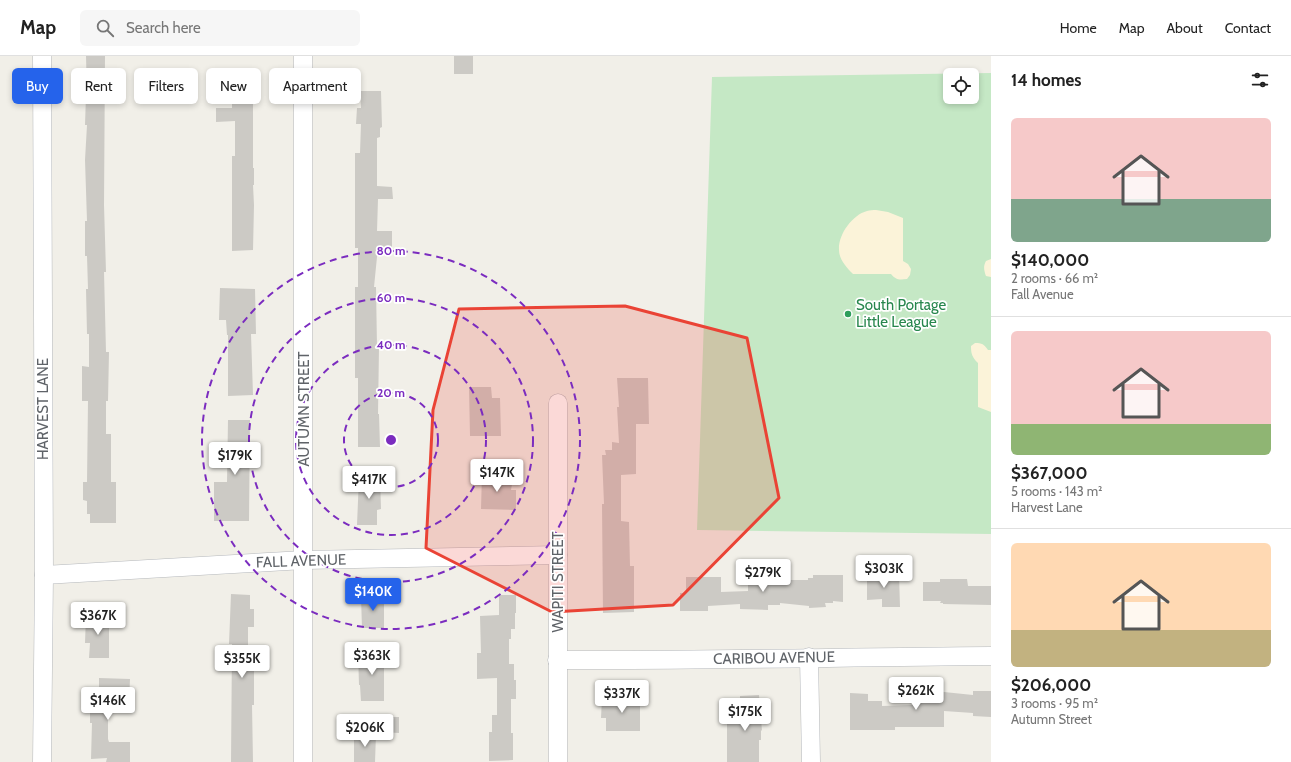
<!DOCTYPE html>
<meta charset="utf-8">
<style>
:root{--surface:#fff;--page:#f6f6f6;--text:#222;--muted:#767676;--line:#e0e0e0;--accent:#2563eb}
body{margin:0;font-family:Cabin,sans-serif;background:var(--page);color:var(--text);height:100vh;display:flex;flex-direction:column;font-size:15px;white-space:nowrap}
*{box-sizing:border-box;margin:0}
p{font-size:13px;color:var(--muted)}
.icon{flex:none;width:22px;height:22px;fill:none;stroke:currentColor;stroke-width:2;stroke-linecap:round;stroke-linejoin:round}
.map{position:relative;flex:1;overflow:hidden}
.details{display:flex;flex-direction:column;background:var(--surface);width:300px}
.details>*{flex:none}
.top-card{position:absolute;left:12px;top:12px;width:380px;height:36px;display:flex;gap:8px}
.buttons{position:absolute;left:943px;top:12px;display:grid;gap:8px}
.buttons a{display:grid;place-items:center;width:36px;height:36px;border-radius:6px;background:var(--surface);box-shadow:0 2px 6px #0003;font-size:20px}
.price{position:absolute;translate:-50% -34px;padding:0 9px;border-radius:4px;background:#fff;color:#222;font-size:13px;line-height:26px;filter:drop-shadow(0 1px 2px #0008)}
.price::after{content:'';position:absolute;left:50%;top:24px;width:12px;height:9px;margin-left:-6px;background:inherit;clip-path:polygon(0 0,100% 0,50% 100%)}
.price.current{background:var(--accent);color:#fff}
ul{padding:0;list-style:none}
li{display:grid;align-content:center;gap:8px;height:212px;padding:0 20px}
li+li{border-top:1px solid var(--line)}
li span{display:grid;place-items:center;height:124px;border-radius:6px;color:#555}
li>.icon{margin-inline-start:auto}
span .icon{width:72px;height:72px;fill:#fffc;stroke-width:1}
li b{font-size:17px}
h2{display:flex;justify-content:space-between;align-items:center;height:48px;padding:0 20px;font-size:17px}
.tag{padding:0 14px;border-radius:6px;background:var(--surface);box-shadow:0 2px 6px #0003;font-size:14px;line-height:36px}
.tag.current{background:var(--accent);color:#fff}
header{display:flex;align-items:center;gap:24px;box-sizing:border-box;height:56px;padding:0 20px;background:var(--surface);border-bottom:1px solid var(--line)}
header strong{font-size:19px}
nav{display:flex;gap:22px;margin-inline-start:auto;font-size:14px}
.search{width:280px;height:36px;background:var(--page);display:flex;align-items:center;gap:10px;box-sizing:border-box;padding:0 14px;border-radius:6px;color:var(--muted);font-size:15px}
main{display:flex;flex:1;min-height:0}
.map>svg:first-child{display:block}
</style>
<header>
<strong>Map</strong>
<div class="search"><svg class="icon" aria-label="search" viewBox="0 0 24 24"><circle cx="10" cy="10" r="6"/><path d="M15 15l6 6"/></svg>Search here</div>
<nav><a>Home</a><a>Map</a><a>About</a><a>Contact</a></nav>
</header>
<main>
<div class="map">
<svg width="991" height="706" viewBox="0 0 991 706">
<rect width="100%" height="100%" fill="#f1efe8"/>
<path fill="#c5e8c5" fill-rule="evenodd" d="M991 17V478L697 474 712 21ZM950 19H972V41H950Z"/>
<g fill="#fbf3d9">
<path d="M876 154 888 156 903 162V205L908 208 911 213 910 219 907 223C899 224 896 224 891 218H853C846 211 839 203 839 194 838 179 852 159 867 155 870 154 873 154 876 154Z"/>
<path d="M991 163V221L986 220C984 215 983 210 986 205L991 203Z"/>
<path d="M975 287C982 287 984 288 988 294H991V356L978 351V307C972 301 971 298 971 290Z"/>
</g>
<g fill="#cccac5">
<path d="M86 0H105L104 149 106 216H104L106 296H109L108 345H106V378H111V426H116V467H90V458H87V445L83 444V426H87L88 345H82V310L89 311V278H87L86 233H88L87 200H85V165H87L85 104 87 69H85L86 39H87Z"/>
<rect x="454" y="0" width="19" height="18"/>
<path d="M232 34 253 35V112H254V129H253L254 149 253 194 232 195V100H235V65L216 66V52H232Z"/>
<path d="M360 35H381L382 71 380 72V81L377 82V130L392 131 393 143H378L377 175H392V191H378L374 231H376L377 291H379L378 358H379L380 391H358V322H355V231H358V192H355V97H360L361 68H356L357 52H361Z"/>
<path d="M220 232 255 233 256 278H251L253 339 228 340V279H227L226 264H219Z"/>
<path d="M617 322H648L649 368H636V418L621 419V465L629 466 630 510H634V556L603 557 602 448H604L602 399H606L605 394H612V386L619 387 617 351H619Z"/>
<path d="M469 331H491L492 342H500L501 380H470Z"/>
<path d="M228 364H250L249 465H214V426H227Z"/>
<path d="M482 417H506L505 428H512L511 434H516V454L481 453Z"/>
<path d="M380 420 381 453 377 454V469H357L359 421Z"/>
<path d="M867 518H899L900 551H882V543L867 544Z"/>
<path d="M813 519H843V546L833 545V547H825L826 551 809 552V550L780 547V549H768V554L740 553V548L708 550V555H680V537H686V521H721V536L748 535V520H783L782 524H808V522H813Z"/>
<path d="M940 523H967L968 530H991V549L943 548V547H940L941 545H923V526H940Z"/>
<path d="M231 538 250 539V553H254V571H248V597L254 598V649H252L253 706H231L232 588H229Z"/>
<path d="M499 539H516V557H515V573H511V583H509V608H514V624H516V643H511V677H513V704L489 705V676H492V659H497V622L477 623V597H481L480 560 499 559Z"/>
<path d="M361 541H384V572H362Z"/>
<path d="M86 559H109V602H89L90 587H85Z"/>
<path d="M384 595V645H361L360 629H359L358 596Z"/>
<path d="M99 622 130 623 129 646 108 647V683L109 686H130V706H106L107 702 91 703 92 667H90V649L95 648 96 633H99Z"/>
<path d="M973 635H991V661L973 660V657L944 655V671H895V674H850V637L868 638V645H882V650L913 649V642H925V637L944 636 973 639Z"/>
<path d="M759 639 762 675 761 674V684H759V706H727V664H737V656H740V640Z"/>
<path d="M602 642H640V675H606V662H601Z"/>
<path d="M382 661H399V677L382 676Z"/>
<path d="M354 678H376L375 706H354Z"/>
</g>
<g fill="none" stroke-linecap="round" stroke-linejoin="round">
<g stroke="#b5b8bc" stroke-width="19">
<g id="minor">
<path d="M558 347V706"/>
<path d="M44 519 304 504 558 499"/>
<path d="M809 601 811 706"/>
<path d="M557 604C702 605 846 601 991 600"/>
<path d="M42 706 44 519 42 0"/>
<path d="M303 706V0"/>
</g>
</g>
<use href="#minor" stroke="#fff" stroke-width="18"/>
</g>
<path fill="#ea4335" fill-opacity="0.2" stroke="#ea4335" stroke-width="3" stroke-linejoin="round" d="M625 250 747 282 779 442 673 549 552 556 426 492 433 354 459 253Z"/>
<g fill="none" stroke="#7b2cbf" stroke-width="2" stroke-dasharray="7 5">
<circle cx="391" cy="384" r="47"/>
<circle cx="391" cy="384" r="95"/>
<circle cx="391" cy="384" r="142"/>
<circle cx="391" cy="384" r="189"/>
</g>
<circle fill="#2e9e5b" stroke="#fff" stroke-width="1.5" cx="848" cy="258" r="4"/>
<g text-anchor="middle" stroke-width="3.5" stroke-linejoin="round" paint-order="stroke">
<g font-size="15" fill="#27864d" stroke="#fff" text-anchor="start">
<text x="856" y="254">South Portage<tspan x="856" dy="17">Little League</tspan></text>
</g>
<g font-size="15" fill="#5f6368" stroke="#fff">
<text transform="translate(43 353) rotate(-90)" y="5">HARVEST LANE</text>
<text transform="translate(304 353) rotate(-90)" y="5">AUTUMN STREET</text>
<text transform="translate(301 505) rotate(-2)" y="5">FALL AVENUE</text>
<text transform="translate(558 526) rotate(-90)" y="5">WAPITI STREET</text>
<text transform="translate(774 602) rotate(-1)" y="5">CARIBOU AVENUE</text>
</g>
</g>
<circle cx="391" cy="384" r="6" fill="#7b2cbf" stroke="#fff" stroke-width="2"/>
<g font-size="12" text-anchor="middle" font-weight="bold" fill="#7b2cbf" stroke="#fff" stroke-width="3.5" stroke-linejoin="round" paint-order="stroke">
<text x="391" y="199">80 m</text>
<text x="391" y="246">60 m</text>
<text x="391" y="293">40 m</text>
<text x="391" y="341">20 m</text>
</g>
</svg>
<div class="buttons">
<a><svg class="icon" aria-label="locate" viewBox="0 0 24 24"><circle cx="12" cy="12" r="6"/><path d="M12 2v4M12 18v4M2 12h4M18 12h4"/></svg></a>
</div>
<b class="price" style="left:235px;top:420px">$179K</b>
<b class="price" style="left:497px;top:437px">$147K</b>
<b class="price" style="left:369px;top:444px">$417K</b>
<b class="price" style="left:884px;top:533px">$303K</b>
<b class="price" style="left:763px;top:537px">$279K</b>
<b class="price current" style="left:373px;top:556px">$140K</b>
<b class="price" style="left:98px;top:580px">$367K</b>
<b class="price" style="left:372px;top:620px">$363K</b>
<b class="price" style="left:242px;top:623px">$355K</b>
<b class="price" style="left:916px;top:655px">$262K</b>
<b class="price" style="left:622px;top:658px">$337K</b>
<b class="price" style="left:108px;top:665px">$146K</b>
<b class="price" style="left:745px;top:676px">$175K</b>
<b class="price" style="left:365px;top:692px">$206K</b>
<div class="top-card">
<a class="tag current">Buy</a>
<a class="tag">Rent</a>
<a class="tag">Filters</a>
<a class="tag">New</a>
<a class="tag">Apartment</a>
</div>
</div>
<section class="details">
<h2>14 homes<svg class="icon" aria-label="filters" viewBox="0 0 24 24"><path d="M4 7h16M4 17h16"/><circle cx="9" cy="7" r="2"/><circle cx="15" cy="17" r="2"/></svg></h2>
<ul>
<li><span style="background:linear-gradient(#f6c9c9 65%,#7fa58c 0)"><svg class="icon" aria-label="home" viewBox="0 0 24 24"><path d="M3 11l9-7 9 7M6 9v11h12V9"/></svg></span><div><b>$140,000</b><p>2 rooms · 66 m²</p><p>Fall Avenue</p></div></li>
<li><span style="background:linear-gradient(#f6c9c9 75%,#8fb573 0)"><svg class="icon" aria-label="home" viewBox="0 0 24 24"><path d="M3 11l9-7 9 7M6 9v11h12V9"/></svg></span><div><b>$367,000</b><p>5 rooms · 143 m²</p><p>Harvest Lane</p></div></li>
<li><span style="background:linear-gradient(#ffd9b3 70%,#c2b280 0)"><svg class="icon" aria-label="home" viewBox="0 0 24 24"><path d="M3 11l9-7 9 7M6 9v11h12V9"/></svg></span><div><b>$206,000</b><p>3 rooms · 95 m²</p><p>Autumn Street</p></div></li>
</ul>
</section>
</main>
